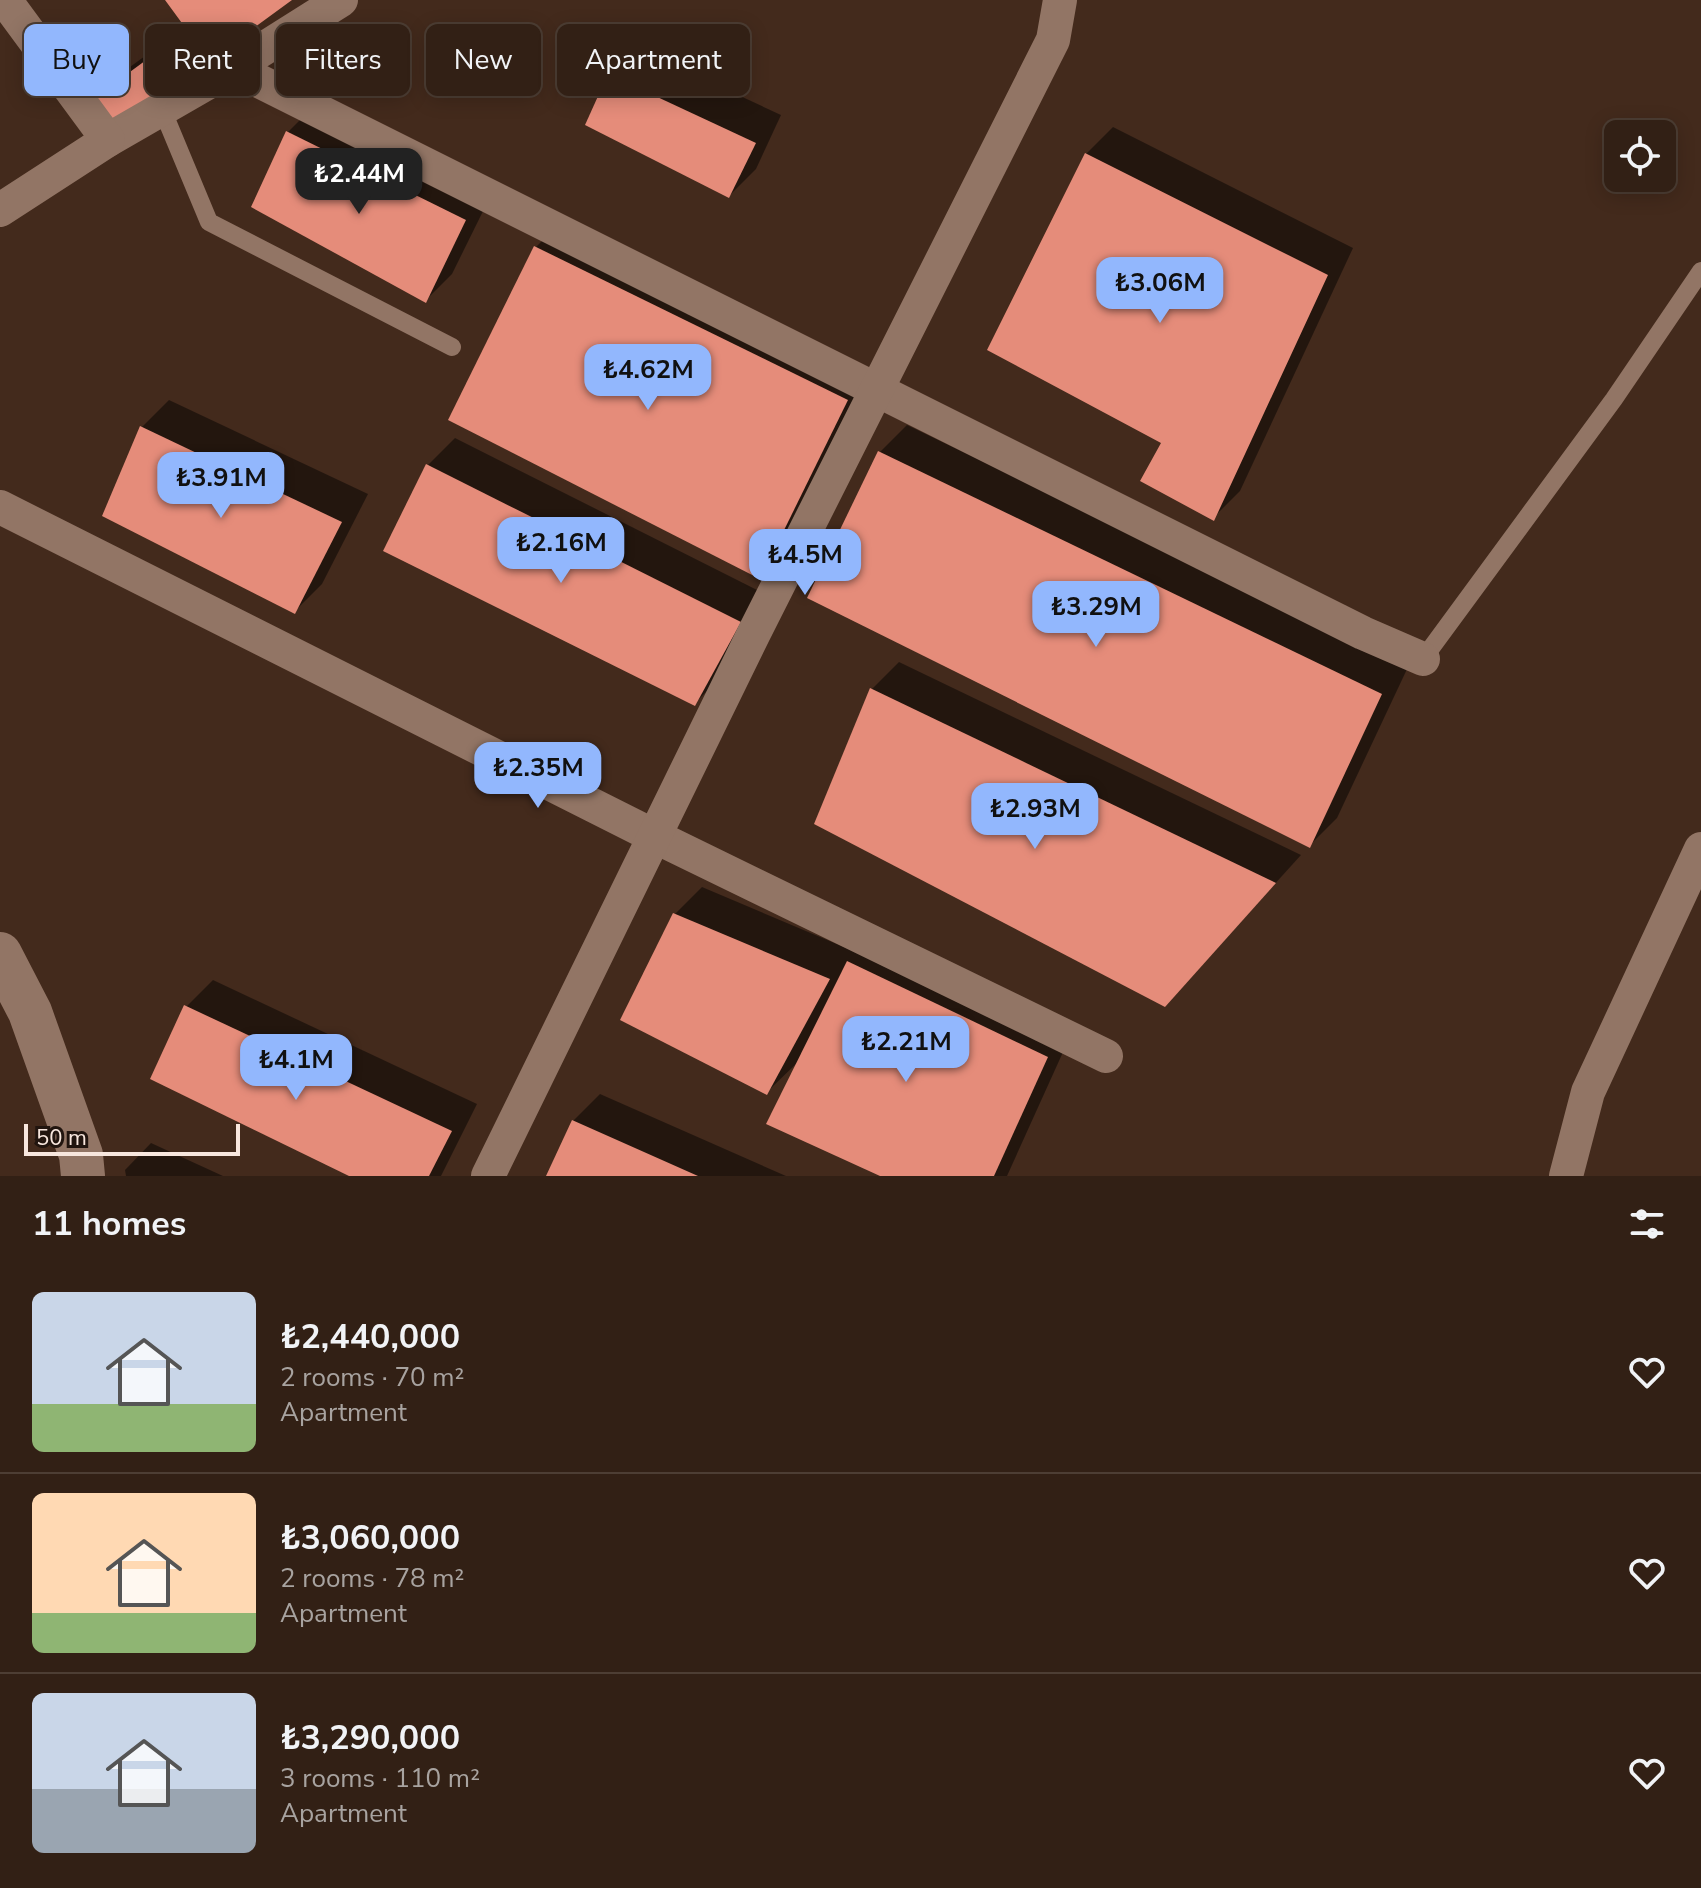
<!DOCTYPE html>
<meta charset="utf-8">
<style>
:root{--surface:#322015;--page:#3d2d22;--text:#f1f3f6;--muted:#a8a3a0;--line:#4d3e34;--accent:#92b7fd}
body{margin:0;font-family:"Nunito Sans",sans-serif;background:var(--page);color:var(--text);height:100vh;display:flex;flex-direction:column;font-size:30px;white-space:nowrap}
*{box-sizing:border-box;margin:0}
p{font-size:26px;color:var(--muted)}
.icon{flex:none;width:44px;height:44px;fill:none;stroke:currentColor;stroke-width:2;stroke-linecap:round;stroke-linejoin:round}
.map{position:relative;height:1176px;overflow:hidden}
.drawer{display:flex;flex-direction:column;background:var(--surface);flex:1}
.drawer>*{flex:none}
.hud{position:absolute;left:24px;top:24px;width:800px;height:72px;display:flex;gap:16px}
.tools{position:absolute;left:1604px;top:120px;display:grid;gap:16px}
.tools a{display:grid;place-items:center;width:72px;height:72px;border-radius:12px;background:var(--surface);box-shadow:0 4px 20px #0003,0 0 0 2px var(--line);font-size:40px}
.scale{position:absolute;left:24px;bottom:20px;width:216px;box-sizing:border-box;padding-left:8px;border:4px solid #f8e7de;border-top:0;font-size:22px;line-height:28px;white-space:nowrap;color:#f8e7de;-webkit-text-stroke:6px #21150f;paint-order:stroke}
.price{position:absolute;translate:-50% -68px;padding:0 18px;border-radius:16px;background:var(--accent);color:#111;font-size:26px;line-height:52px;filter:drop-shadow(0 2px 4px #0008)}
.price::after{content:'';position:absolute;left:50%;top:48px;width:24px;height:18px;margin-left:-12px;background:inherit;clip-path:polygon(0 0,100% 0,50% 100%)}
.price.on{background:#222;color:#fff}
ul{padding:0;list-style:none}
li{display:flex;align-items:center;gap:24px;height:200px;padding:0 32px}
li+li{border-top:2px solid var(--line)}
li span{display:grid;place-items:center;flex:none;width:224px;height:160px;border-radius:12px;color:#555}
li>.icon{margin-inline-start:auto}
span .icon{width:96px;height:96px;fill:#fffc;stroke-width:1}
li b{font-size:34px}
h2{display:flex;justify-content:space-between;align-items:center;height:96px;padding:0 32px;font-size:34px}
.tag{padding:0 28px;border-radius:12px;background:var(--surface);box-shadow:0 4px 20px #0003,0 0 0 2px var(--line);font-size:28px;line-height:72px}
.tag.on{background:var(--accent);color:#111}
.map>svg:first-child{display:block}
</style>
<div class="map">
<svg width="1701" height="1176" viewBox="0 0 1701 1176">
<rect width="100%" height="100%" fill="#432a1c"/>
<g fill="#0007">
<path d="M167 0H288L92 102 119 75 186 26Z"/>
<path d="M637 48 781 115 756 169 729 196 610 75Z"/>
<path d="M315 105 492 193 452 274 425 301 288 132Z"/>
<path d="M1113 127 1353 248 1240 491 1213 518 1164 442 1086 154Z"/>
<path d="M563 220 874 373 787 550 760 577 536 247Z"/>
<path d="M169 400 368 494 322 584 295 611 142 427Z"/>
<path d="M907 425 1408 667 1337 818 1310 845 880 452Z"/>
<path d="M455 438 767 595 722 676 695 703 428 465Z"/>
<path d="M899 662 1301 855 1165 1005 817 823 872 689Z"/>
<path d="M702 887 858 953 1073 1030 1007 1176H885L800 1060 766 1093 675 914Z"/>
<path d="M213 980 477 1104 441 1176H354L186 1007Z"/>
<path d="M600 1094 786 1176H549L573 1121Z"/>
<path d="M151 1143 223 1176H126L125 1170Z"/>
</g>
<g fill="#e58c7a">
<path d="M165 0H292L111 132 89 102 187 30Z"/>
<path d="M608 74 756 143 729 198 585 125Z"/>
<path d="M286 131 466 220 426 303 251 207Z"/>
<path d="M1085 153 1328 275 1214 521 1140 481 1161 443 987 350Z"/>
<path d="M534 246 848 400 760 579 448 420Z"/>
<path d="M140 426 342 522 295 614 102 516Z"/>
<path d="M878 451 1382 694 1310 848 807 598Z"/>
<path d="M426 464 741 622 695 706 383 551Z"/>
<path d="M870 688 1276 883 1165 1007 814 824Z"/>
<path d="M673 913 830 979 767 1095 620 1020Z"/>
<path d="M847 961 1048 1057 994 1176H880L766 1124Z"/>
<path d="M184 1005 452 1131 429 1176H349L150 1079Z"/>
<path d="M572 1120 698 1176H546Z"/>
</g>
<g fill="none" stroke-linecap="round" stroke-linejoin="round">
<g stroke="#927565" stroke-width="18">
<path d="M162 109 209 222 452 347"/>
<path d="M1423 659 1614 399 1701 271"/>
</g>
<g stroke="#927565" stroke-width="34">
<path d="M233 68 341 0"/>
<path d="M108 140 233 68 1363 633 1423 659"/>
<path d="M0 210 108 140 5 0"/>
<path d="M0 507 654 836 1106 1056"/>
<path d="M488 1176 754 633 1053 40 1060 0"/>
<path d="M1566 1176 1588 1092 1701 849"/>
</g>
<path stroke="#927565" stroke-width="44" d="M0 954 30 1012 81 1155 83 1176"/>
</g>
</svg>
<div class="tools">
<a><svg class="icon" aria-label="locate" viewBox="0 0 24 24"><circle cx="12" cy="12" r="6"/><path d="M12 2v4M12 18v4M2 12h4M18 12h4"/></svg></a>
</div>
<div class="scale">50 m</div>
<b class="price on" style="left:359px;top:216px">₺2.44M</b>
<b class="price" style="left:1160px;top:325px">₺3.06M</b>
<b class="price" style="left:648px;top:412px">₺4.62M</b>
<b class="price" style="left:221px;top:520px">₺3.91M</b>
<b class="price" style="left:561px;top:585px">₺2.16M</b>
<b class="price" style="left:805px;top:597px">₺4.5M</b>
<b class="price" style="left:1096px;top:649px">₺3.29M</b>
<b class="price" style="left:538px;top:810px">₺2.35M</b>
<b class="price" style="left:1035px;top:851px">₺2.93M</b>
<b class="price" style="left:906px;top:1084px">₺2.21M</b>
<b class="price" style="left:296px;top:1102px">₺4.1M</b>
<div class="hud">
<a class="tag on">Buy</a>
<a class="tag">Rent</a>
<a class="tag">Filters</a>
<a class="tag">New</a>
<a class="tag">Apartment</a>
</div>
</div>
<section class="drawer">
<h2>11 homes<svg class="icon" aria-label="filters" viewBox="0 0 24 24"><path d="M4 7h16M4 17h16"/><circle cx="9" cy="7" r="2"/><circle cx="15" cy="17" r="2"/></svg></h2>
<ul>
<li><span style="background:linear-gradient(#c9d6e8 70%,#8fb573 0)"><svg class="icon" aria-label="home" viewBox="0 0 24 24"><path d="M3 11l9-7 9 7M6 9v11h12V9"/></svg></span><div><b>₺2,440,000</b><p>2 rooms · 70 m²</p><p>Apartment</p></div><svg class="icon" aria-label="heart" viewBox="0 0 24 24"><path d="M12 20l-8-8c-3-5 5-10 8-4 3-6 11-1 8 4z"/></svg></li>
<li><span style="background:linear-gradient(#ffd9b3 75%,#8fb573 0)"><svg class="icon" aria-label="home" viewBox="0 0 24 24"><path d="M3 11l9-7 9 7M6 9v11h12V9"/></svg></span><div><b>₺3,060,000</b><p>2 rooms · 78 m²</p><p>Apartment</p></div><svg class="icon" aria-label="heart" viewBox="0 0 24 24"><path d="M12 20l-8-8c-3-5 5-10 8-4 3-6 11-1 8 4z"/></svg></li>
<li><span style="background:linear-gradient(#c9d6e8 60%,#9aa5b1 0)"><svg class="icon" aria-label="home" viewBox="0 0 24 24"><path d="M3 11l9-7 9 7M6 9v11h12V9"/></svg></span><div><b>₺3,290,000</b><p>3 rooms · 110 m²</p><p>Apartment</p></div><svg class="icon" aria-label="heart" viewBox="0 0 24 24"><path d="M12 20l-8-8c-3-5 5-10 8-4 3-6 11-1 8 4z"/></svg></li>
</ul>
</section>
